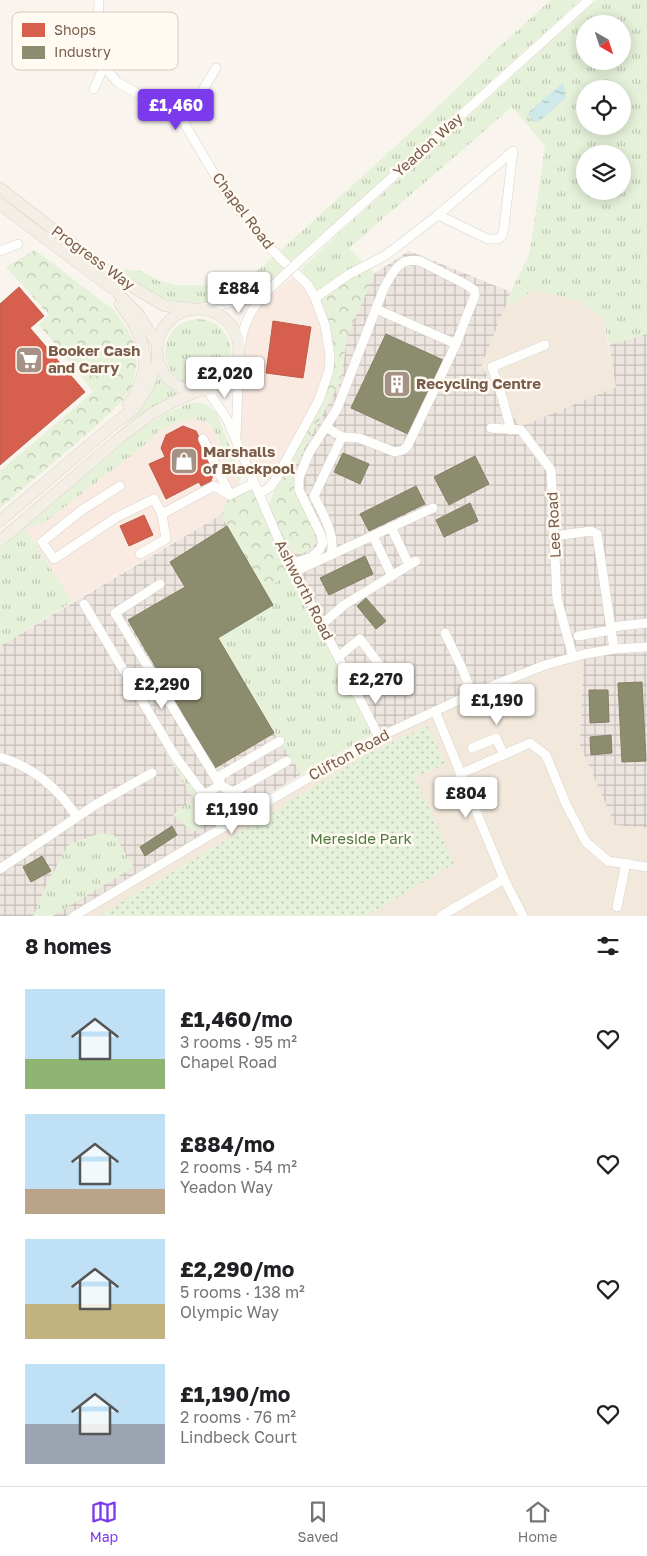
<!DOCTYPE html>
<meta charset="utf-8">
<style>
:root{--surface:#fff;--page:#f2f2f2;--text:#202124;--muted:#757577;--line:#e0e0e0;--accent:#7c3aed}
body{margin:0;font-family:"Golos Text",sans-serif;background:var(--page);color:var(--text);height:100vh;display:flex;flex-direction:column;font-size:19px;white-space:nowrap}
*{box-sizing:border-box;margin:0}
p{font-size:16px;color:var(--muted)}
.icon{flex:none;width:28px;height:28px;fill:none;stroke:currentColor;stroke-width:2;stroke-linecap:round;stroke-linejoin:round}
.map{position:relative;height:916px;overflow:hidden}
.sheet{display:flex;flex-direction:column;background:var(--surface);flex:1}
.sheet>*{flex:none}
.needle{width:32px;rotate:141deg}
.buttons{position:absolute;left:576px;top:15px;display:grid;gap:10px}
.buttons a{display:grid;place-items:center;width:55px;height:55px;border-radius:50%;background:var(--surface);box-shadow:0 2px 12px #0003;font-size:25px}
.price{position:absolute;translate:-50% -42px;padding:0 11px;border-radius:5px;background:#fff;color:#222;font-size:16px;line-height:32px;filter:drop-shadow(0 1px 2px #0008)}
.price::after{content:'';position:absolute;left:50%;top:30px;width:15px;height:11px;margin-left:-8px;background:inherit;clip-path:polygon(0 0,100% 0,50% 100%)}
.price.active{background:var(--accent);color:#fff}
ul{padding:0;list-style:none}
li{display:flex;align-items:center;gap:15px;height:125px;padding:0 25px}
li span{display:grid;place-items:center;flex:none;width:140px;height:100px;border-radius:0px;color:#555}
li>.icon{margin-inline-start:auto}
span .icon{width:60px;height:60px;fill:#fffc;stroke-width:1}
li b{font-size:21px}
h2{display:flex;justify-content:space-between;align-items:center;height:60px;padding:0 25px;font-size:21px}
.tabs{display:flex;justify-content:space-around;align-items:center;height:70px;border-top:1px solid var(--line);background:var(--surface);font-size:14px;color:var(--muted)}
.tabs a{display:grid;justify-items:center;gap:2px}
.tabs .active{color:var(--accent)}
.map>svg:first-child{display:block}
</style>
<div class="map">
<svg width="647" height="916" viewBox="0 0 647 916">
<defs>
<pattern id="industrial-grid" width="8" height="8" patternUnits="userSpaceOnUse" patternTransform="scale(1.25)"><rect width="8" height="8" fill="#ede5df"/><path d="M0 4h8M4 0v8" fill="none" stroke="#c5bdb7"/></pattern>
<pattern id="grass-tufts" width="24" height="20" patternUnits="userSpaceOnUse" patternTransform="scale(1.25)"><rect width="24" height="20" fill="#e6f1d9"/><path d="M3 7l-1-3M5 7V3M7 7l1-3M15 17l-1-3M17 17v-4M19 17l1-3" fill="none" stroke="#bfc6b2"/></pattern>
<pattern id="forest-crowns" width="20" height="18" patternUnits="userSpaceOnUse" patternTransform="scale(1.25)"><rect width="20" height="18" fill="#e6f1d9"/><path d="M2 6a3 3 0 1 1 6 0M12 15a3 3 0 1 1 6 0" fill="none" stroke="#bfc6b2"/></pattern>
<pattern id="park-dots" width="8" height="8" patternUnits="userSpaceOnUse" patternTransform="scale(1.25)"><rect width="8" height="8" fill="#e6f1d9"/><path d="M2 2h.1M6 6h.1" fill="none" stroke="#bfc6b2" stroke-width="1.8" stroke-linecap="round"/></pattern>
<pattern id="water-ripples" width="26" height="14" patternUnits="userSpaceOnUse" patternTransform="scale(1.25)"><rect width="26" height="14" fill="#cfe8ea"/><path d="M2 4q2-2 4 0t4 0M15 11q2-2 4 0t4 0" fill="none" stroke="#adbfc0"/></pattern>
</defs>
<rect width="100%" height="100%" fill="#f9f5ee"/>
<g fill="#f2e8dc">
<path d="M532 291 553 294 583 303 603 317 616 387 521 430 481 366 506 302 514 303Z"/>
<path d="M585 654 615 825 647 828V916H74L222 828 435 711Z"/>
</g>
<g fill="#f9eae2">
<path d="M293 277 308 291 320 319 327 355 322 386 275 477 264 480 256 474 252 467 240 437 244 347 251 319 263 301Z"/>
<path d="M194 419 204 421 214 431 242 489 230 495 221 515 72 602 24 528 42 524 141 448 161 429 185 420Z"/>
</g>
<g fill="url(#industrial-grid)">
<path d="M409 251 511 292 481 366 520 427 616 387 609 345 647 334V828L615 825 580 745 584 655 573 657 379 737 268 516 341 380 347 336 375 273Z"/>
<path d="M221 515 273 605 280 741 302 774 66 916H0V646Z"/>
</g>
<g fill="url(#grass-tufts)" fill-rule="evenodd">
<path d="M551 0H580L388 175 290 262 280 251 423 121 501 45Z"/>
<path d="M597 0H647V334L609 345 603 317 583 303 553 294 532 291 514 303 506 302 530 252 545 146 512 107 349 248 362 261 317 294 313 285 299 271 339 233ZM585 24H622V61H585ZM585 89H622V126H585ZM585 154H622V191H585Z"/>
<path d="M273 257 284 268C276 275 267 286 257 290 230 304 182 308 155 294 142 288 131 278 120 269L142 271 159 281 179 285H201L233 282 256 272Z"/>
<circle cx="198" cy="352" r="33"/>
<path d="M158 377 178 394 124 425 140 408Z"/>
<path d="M190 403C201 402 208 404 217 413L241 477 239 482 218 438 210 425 204 421 194 419 185 420 161 429 141 448 42 524 25 528 72 602 0 646V548L136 432 164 414Z"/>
<path d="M254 483 376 732 302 774 276 737 218 638 273 605 221 515Z"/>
<path d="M167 747 194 786 212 819 193 832 173 815 182 807 195 801 164 750Z"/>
<path d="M101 833 114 835 134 867 53 916H33L47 883 69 844Z"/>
</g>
<g fill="url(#forest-crowns)">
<path d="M35 250 114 310 131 335 136 348 137 363 132 386 122 401 94 428 0 508V471L93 392 48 335 38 325 49 315 6 267Z"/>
<path d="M367 265 375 273 347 336 341 380 290 475 315 533 316 544 304 553 295 554 288 546 269 505 276 486 331 370 318 296Z"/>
<path d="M254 483 294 572 264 589 221 515 230 495Z"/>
</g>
<path fill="url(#park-dots)" d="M427 726 446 764 415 777 454 864 366 916H98L255 823 369 753Z"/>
<path fill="url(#water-ripples)" d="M563 82 566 98 537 123 527 114Z"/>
<g fill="#d6604d" stroke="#ba5f4c">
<path d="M19 287 44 316 30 328 85 392 0 465V304Z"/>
<path d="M273 321 311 327 303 378 266 373Z"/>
<path d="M183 426 196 431 215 469 211 481 201 486 199 482 166 499 149 464 165 457 161 448 166 435Z"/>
<path d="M144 515 153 535 129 546 120 526Z"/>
</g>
<g fill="#8c8c6e" stroke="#877e64">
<path d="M386 334 443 360 408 434 351 408Z"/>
<path d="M343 453 369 464 360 484 334 472Z"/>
<path d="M475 456 489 484 449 505 434 477Z"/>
<path d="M416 486 425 504 369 531 360 514Z"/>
<path d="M470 503 478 521 444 537 436 520Z"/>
<path d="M227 526 273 605 218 638 274 733 215 768 128 620 185 587 170 562Z"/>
<path d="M365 556 373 574 329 595 320 578Z"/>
<path d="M366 598 386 621 376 629 357 606Z"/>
<path d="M642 682 646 761 622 762 618 683Z"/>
<path d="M589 690H608L609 722 590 723Z"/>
<path d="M611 735 612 753 591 755 590 737Z"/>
<path d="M172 826 177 835 145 856 140 847Z"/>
<path d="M42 856 51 871 31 882 23 867Z"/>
</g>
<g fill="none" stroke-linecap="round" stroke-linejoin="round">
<g stroke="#d9d2cc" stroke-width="10">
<g id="minor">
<path d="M99 0 98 36 100 52 108 71 117 82 181 118 225 192 273 251 308 285 315 298 325 325 330 356 329 370 319 400 276 479 270 487 259 494"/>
<path d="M94 89 105 64"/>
<path d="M184 122 216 68"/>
<path d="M0 251 18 244"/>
<path d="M308 253 589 0"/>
<path d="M315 298 348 275 386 255 438 215 488 239H498L502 236 504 227 513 151 438 215"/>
<path d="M202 308 241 301 262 293"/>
<path d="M376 309 456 344"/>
<path d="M240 346C245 314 258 299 281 278"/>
<path d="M207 390 227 419 280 543 379 737"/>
<path d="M491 428 521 430 551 470 557 599 573 657"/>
<path d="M511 430 503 400 492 367 545 345"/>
<path d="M236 436 239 359"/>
<path d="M203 439 230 495 254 483"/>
<path d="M120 486 82 510 42 542 54 559 117 517 154 499 162 514"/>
<path d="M391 527 409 565"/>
<path d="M373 536 392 576"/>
<path d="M554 536 591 531 597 534 614 649"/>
<path d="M140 554 166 539 162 514 214 486 230 495"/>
<path d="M331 555C336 534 323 515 314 496L342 437"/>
<path d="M291 564 312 557 320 549 323 542 320 533 299 490V478L309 453 337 409 384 288C393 272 399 257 420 261L467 285 474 290 475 295 456 344 407 447 403 450 395 452 359 438 342 437 326 427"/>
<path d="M294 572 433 508"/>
<path d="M160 584 115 613 220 785"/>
<path d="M84 604 175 756 202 792 222 828"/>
<path d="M321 625 344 605 416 561"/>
<path d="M611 627 647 623"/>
<path d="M445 633 462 668 472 694"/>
<path d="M578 636 611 630"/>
<path d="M338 657 360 639 381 667"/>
<path d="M435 711 504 879 523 916"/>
<path d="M472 748 496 738 504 755"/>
<path d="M0 757C33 767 58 788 77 817"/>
<path d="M460 774 530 743 546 755 566 804 586 842 608 861 647 867"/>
<path d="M220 785V776L280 741"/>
<path d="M204 795 220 785 233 792 287 761"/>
<path d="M0 869 95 805 152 773"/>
<path d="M617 907 626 863"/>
<path d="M74 916 222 828 379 737 472 694 545 665 585 654 614 649 647 647"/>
<path d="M441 916 504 879"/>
</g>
</g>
<g stroke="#dad1ca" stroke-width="12">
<g id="major">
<path d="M0 188 111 274 165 306 190 308"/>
<path d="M0 204 116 291 139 315 157 344"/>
<path d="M120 304C147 339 155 366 128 405"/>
<circle cx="198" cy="350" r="41"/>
<path d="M0 521 114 424 134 409 149 385 158 358"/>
<path d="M0 541 121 437 151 414 173 402 198 391"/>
</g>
</g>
<path stroke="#dbd4ce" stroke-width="1" stroke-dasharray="1 4" stroke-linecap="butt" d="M609 61C616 75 632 89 647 95"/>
<use href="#minor" stroke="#fefefc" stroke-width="9"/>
<use href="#major" stroke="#f3eee6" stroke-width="11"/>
<g stroke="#d9d2cc" stroke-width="10" stroke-linecap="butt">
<path id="minor-bridge" d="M281 278 308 253"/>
</g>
<use href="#minor-bridge" stroke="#fefefc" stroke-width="9"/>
</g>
<defs>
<g id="supermarket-square" transform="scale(1.4375)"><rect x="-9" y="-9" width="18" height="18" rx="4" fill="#a69284" stroke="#fffaf2"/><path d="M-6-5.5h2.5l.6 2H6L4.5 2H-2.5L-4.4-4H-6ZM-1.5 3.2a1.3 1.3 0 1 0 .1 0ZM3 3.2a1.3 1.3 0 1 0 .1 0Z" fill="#fff"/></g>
<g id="building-square" transform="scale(1.4375)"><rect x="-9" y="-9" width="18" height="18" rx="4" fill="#a69284" stroke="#fffaf2"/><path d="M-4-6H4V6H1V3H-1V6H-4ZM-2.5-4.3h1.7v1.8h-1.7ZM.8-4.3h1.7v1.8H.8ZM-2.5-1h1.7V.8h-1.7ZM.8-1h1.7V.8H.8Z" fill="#fff"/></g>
<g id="shop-square" transform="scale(1.4375)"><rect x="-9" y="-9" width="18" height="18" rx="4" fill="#a69284" stroke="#fffaf2"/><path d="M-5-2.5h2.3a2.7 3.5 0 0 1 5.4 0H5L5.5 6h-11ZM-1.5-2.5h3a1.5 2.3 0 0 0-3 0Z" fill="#fff"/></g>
</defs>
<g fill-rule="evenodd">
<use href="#supermarket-square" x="29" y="360"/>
<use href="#building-square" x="397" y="384"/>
<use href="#shop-square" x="184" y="461"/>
</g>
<g text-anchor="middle" stroke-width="5" stroke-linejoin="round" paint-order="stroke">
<g font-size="15" fill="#7a5c4b" stroke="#fffaf2">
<text transform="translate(428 145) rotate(-42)" y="5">Yeadon Way</text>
<text transform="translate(243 211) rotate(53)" y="5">Chapel Road</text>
<text transform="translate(93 258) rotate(36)" y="5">Progress Way</text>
<text transform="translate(554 525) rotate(-93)" y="5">Lee Road</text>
<text transform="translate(304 590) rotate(63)" y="5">Ashworth Road</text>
<text transform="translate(349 755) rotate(-29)" y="5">Clifton Road</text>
</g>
<g font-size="15" font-weight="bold" fill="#7a5c4b" stroke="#fffaf2" text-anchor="start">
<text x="48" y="356">Booker Cash<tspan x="48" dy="17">and Carry</tspan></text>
<text x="416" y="389">Recycling Centre</text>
<text x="203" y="457">Marshalls<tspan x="203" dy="17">of Blackpool</tspan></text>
</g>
<g font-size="15" fill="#517a40" stroke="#fffaf2">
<text x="361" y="844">Mereside Park</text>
</g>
</g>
<rect x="12" y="12" width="166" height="58" rx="8" fill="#fffaf2" stroke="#d7cbc0" stroke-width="1"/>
<rect x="22" y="23" width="23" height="14" fill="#d6604d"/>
<rect x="22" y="46" width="23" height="13" fill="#8c8c6e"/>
<g font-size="14" fill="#7a5c4b">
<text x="54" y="35">Shops</text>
<text x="54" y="57">Industry</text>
</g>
</svg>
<div class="buttons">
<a><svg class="needle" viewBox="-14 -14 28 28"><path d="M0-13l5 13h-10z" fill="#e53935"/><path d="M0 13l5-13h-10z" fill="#757577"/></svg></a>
<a><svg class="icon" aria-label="locate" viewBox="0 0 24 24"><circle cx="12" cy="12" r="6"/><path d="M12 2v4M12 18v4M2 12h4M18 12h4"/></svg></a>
<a><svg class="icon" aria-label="layers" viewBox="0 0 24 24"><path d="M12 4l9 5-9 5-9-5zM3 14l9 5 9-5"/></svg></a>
</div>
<b class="price active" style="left:176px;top:131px">£1,460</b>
<b class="price" style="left:239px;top:314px">£884</b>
<b class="price" style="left:225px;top:399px">£2,020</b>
<b class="price" style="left:376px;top:705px">£2,270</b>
<b class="price" style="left:162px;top:710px">£2,290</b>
<b class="price" style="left:497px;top:726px">£1,190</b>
<b class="price" style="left:466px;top:819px">£804</b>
<b class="price" style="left:232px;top:835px">£1,190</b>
</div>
<section class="sheet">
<h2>8 homes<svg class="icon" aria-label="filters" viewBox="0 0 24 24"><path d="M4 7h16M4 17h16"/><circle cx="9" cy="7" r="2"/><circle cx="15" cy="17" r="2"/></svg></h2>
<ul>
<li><span style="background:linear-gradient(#bfe0f5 70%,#8fb573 0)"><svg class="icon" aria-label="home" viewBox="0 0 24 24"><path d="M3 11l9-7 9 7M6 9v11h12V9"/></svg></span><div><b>£1,460/mo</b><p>3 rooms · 95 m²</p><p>Chapel Road</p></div><svg class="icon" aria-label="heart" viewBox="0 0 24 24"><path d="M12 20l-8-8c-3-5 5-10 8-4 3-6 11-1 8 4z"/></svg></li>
<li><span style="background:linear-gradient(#bfe0f5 75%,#b9a48a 0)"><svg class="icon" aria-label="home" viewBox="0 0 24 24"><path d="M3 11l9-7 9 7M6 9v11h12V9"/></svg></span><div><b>£884/mo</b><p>2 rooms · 54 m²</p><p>Yeadon Way</p></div><svg class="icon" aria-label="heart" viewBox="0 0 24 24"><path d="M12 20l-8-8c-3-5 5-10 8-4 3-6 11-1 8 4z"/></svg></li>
<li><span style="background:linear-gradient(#bfe0f5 65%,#c2b280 0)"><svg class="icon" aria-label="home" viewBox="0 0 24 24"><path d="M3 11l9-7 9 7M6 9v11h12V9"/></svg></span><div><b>£2,290/mo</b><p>5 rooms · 138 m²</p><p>Olympic Way</p></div><svg class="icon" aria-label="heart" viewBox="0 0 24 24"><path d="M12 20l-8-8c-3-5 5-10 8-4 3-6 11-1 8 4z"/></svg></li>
<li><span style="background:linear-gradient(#bfe0f5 60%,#9aa5b1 0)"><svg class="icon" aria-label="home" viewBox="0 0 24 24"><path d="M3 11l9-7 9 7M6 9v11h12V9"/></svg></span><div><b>£1,190/mo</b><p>2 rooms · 76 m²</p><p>Lindbeck Court</p></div><svg class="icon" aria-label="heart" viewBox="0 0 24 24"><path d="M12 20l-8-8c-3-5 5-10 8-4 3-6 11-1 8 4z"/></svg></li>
</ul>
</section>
<nav class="tabs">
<a class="active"><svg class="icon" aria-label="map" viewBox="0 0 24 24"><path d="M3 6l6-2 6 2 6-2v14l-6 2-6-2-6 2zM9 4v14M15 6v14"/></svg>Map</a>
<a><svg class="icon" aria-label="saved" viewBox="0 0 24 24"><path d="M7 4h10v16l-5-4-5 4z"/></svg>Saved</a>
<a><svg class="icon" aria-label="home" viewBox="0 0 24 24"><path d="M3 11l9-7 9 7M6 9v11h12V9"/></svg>Home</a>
</nav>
